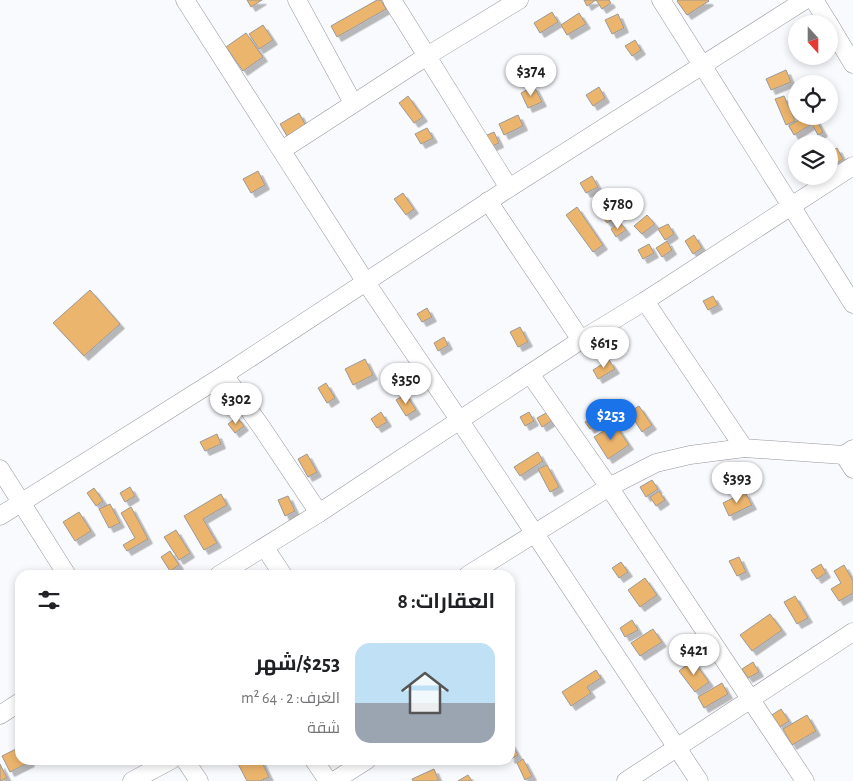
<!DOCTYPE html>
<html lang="ar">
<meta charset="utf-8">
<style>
:root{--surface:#fff;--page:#f2f2f2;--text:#202124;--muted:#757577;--accent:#1a73e8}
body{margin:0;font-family:"Alegreya Sans",Cairo,sans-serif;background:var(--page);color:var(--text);direction:rtl;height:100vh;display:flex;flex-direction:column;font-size:19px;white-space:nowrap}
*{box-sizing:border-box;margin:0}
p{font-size:16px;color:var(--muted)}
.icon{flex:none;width:28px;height:28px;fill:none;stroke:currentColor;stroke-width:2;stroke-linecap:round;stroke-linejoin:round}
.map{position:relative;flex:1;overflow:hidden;direction:ltr}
.side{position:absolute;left:15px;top:570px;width:500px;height:195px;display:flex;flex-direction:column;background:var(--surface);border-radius:15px;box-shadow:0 2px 8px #0003;direction:rtl}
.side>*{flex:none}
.needle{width:32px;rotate:159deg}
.controls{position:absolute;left:788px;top:15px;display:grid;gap:10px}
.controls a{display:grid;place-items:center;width:50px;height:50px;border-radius:50%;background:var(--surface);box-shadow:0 2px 8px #0003;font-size:25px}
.price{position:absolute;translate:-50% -42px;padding:0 11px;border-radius:18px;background:#fff;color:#222;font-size:16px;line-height:32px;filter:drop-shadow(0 1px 2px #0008)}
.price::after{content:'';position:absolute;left:50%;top:30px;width:15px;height:11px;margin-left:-8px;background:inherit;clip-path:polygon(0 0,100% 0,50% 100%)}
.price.active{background:var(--accent);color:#fff}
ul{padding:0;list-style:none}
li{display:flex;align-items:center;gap:15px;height:125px;padding:0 20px}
li span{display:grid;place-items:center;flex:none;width:140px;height:100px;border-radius:15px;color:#555}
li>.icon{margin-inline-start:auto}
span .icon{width:60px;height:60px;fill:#fffc;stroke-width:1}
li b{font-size:21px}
h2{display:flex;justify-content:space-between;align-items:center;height:60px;padding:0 20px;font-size:21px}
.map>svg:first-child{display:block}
</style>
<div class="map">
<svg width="853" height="781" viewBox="0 0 853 781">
<defs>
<filter id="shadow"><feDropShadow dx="4.5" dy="4.5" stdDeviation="0" flood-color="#0004"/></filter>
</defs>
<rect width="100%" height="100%" fill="#f9fafe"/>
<g fill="#ecb56d" stroke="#9c9893" filter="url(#shadow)">
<path d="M247 0H262L251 7Z"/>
<path d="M377 0H381L386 9 337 37 331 26Z"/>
<path d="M584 0H609L611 3 602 9 596 0 587 6Z"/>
<path d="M678 0H708L709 1 687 15 677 1Z"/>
<path d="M552 12 558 22 540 33 534 23Z"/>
<path d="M579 13 586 24 567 35 561 25Z"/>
<path d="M618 14 624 28 612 34 605 20Z"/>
<path d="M263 25 273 40 259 49 249 34Z"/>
<path d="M246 33 263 57 243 71 226 47Z"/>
<path d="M635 40 641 50 632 56 625 46Z"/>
<path d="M786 70 791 82 771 90 766 79Z"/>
<path d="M534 86 542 102 528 108 521 93Z"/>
<path d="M599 87 605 98 593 106 586 95Z"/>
<path d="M408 96 423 117 414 123 399 103Z"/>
<path d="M784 96 795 121 786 125 775 99Z"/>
<path d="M299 113 306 126 287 136 280 124Z"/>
<path d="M518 115 523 126 504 135 499 124Z"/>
<path d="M805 116H814L823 132 818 135 812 124 794 135 789 126Z"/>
<path d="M427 128 433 138 421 144 415 134Z"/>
<path d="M494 132 499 143 490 147 485 136Z"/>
<path d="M837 148 843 159 834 165 829 153Z"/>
<path d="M258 171 265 185 251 193 243 179Z"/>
<path d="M592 176 598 187 586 193 580 183Z"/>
<path d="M403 193 414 209 406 215 394 199Z"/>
<path d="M609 206 617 216 607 223 599 213Z"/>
<path d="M577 207 603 245 593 252 566 215Z"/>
<path d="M647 215 655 224 642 234 634 226Z"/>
<path d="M620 222 626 230 616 237 611 229Z"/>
<path d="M668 224 674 234 665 240 658 229Z"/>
<path d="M694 235 702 248 693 254 685 241Z"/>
<path d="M667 241 672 250 662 257 656 248Z"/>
<path d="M649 244 654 253 643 259 638 250Z"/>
<path d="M90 290 120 324 84 356 53 323Z"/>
<path d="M713 296 718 305 708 310 703 301Z"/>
<path d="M427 308 432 317 422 322 417 314Z"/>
<path d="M520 327 528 342 518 347 510 332Z"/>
<path d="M444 337 448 345 438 351 434 343Z"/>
<path d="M365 359 373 375 353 385 345 369Z"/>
<path d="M609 360 615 369 598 379 593 370Z"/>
<path d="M326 383 335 398 327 403 318 388Z"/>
<path d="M406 394 416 410 406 416 396 400Z"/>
<path d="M639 406 652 425 642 432 629 412Z"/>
<path d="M381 412 387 422 377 428 371 419Z"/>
<path d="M529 412 534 421 525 426 520 417Z"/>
<path d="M548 412 553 420 542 427 537 418Z"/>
<path d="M598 413 603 420 590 429 585 422Z"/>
<path d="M237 417 244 426 235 433 228 424Z"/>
<path d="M615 424 629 445 608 459 594 437Z"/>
<path d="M217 434 221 444 205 451 200 442Z"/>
<path d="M538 452 543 461 520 476 514 467Z"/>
<path d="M307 454 317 472 308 477 298 459Z"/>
<path d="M547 465 559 487 550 492 538 469Z"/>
<path d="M652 480 658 489 646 497 640 487Z"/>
<path d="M130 487 135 496 125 502 120 493Z"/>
<path d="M94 488 103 501 96 506 87 493Z"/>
<path d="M659 491 665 500 656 506 650 497Z"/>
<path d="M745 492 752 505 729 516 723 503Z"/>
<path d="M221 494 227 505 203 519 217 543 204 550 184 516Z"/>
<path d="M288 496 295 511 285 516 278 500Z"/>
<path d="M110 504 120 523 109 528 99 509Z"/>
<path d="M131 507 148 539 127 551 123 545 135 538 121 513Z"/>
<path d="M79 512 91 531 75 541 63 522Z"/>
<path d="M176 530 190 553 179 560 164 537Z"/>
<path d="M170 551 179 565 170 571 161 557Z"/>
<path d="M739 557 746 572 737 576 729 561Z"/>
<path d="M621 562 628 572 619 578 612 568Z"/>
<path d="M821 564 826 573 817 579 811 570Z"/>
<path d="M844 565 853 581V593L839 601 831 589 841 583 834 571Z"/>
<path d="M645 578 657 595 640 607 628 590Z"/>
<path d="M795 596 808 618 797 624 784 602Z"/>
<path d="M770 614 782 630 752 651 740 635Z"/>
<path d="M632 620 638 630 625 637 620 628Z"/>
<path d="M653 629 662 642 640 656 631 643Z"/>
<path d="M693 660 709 682 695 692 679 671Z"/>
<path d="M753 662 759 672 748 678 742 669Z"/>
<path d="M596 670 601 678 587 687 591 693 571 706 562 692Z"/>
<path d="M722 683 728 694 704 708 698 697Z"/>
<path d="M781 709 789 721 780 727 772 715Z"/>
<path d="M807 715 816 731 792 745 783 729Z"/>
<path d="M510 742 518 755 511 759 510 758Z"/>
<path d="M20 747V760H29L30 762 10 772 2 756Z"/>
<path d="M523 759 532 776 525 780 517 763Z"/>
<path d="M241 760H261L269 777 260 781H247L237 762Z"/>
<path d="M0 764 7 778 1 781H0Z"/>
<path d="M434 769 439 781H413L412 779Z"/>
<path d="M468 775 472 781H458Z"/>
</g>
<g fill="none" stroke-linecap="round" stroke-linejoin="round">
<g stroke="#96979c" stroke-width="19">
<g id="minor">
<path d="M185 0 365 281 460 421 699 781"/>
<path d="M297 0 353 103"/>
<path d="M392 0 509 188"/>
<path d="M661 0 853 304"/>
<path d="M814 0 829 24"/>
<path d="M829 24 853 64"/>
<path d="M282 150 427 56 519 0"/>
<path d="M488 201 581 340"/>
<path d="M645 301 744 448 844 455 853 449"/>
<path d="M530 374 609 487 805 781"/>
<path d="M224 375 262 428 319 513"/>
<path d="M844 455 853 469"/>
<path d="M0 469 67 575"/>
<path d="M0 516 224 375 509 188 805 0"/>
<path d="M265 548 283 575"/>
<path d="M219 575 319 513 581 340 645 301 853 166"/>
<path d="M468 575 609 487 656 463 690 455 744 448"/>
<path d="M0 715 20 702"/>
<path d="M185 760 199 781"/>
<path d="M314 760 328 781"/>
<path d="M132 781 171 760"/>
<path d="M334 781 367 760"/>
<path d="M626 781 853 632"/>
</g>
</g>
<use href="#minor" stroke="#fff" stroke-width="18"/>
</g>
</svg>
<div class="controls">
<a><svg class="needle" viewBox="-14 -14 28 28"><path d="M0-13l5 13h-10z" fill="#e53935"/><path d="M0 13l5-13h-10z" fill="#757577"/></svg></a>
<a><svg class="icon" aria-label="locate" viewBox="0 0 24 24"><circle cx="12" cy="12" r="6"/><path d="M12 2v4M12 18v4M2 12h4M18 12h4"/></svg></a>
<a><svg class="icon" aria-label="layers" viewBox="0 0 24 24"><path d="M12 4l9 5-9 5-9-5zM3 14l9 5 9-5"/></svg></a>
</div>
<b class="price" style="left:531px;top:97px">$374</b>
<b class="price" style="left:618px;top:230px">$780</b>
<b class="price" style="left:604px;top:369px">$615</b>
<b class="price" style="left:406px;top:405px">$350</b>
<b class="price" style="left:236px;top:425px">$302</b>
<b class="price active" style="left:611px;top:441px">$253</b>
<b class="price" style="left:737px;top:504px">$393</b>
<b class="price" style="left:694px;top:676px">$421</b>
<section class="side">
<h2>العقارات: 8<svg class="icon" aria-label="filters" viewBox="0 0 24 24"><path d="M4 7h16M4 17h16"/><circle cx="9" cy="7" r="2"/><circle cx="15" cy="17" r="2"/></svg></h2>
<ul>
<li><span style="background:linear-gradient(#bfe0f5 60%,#9aa5b1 0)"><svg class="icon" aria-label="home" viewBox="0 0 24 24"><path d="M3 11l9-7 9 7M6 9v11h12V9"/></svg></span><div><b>$253/شهر</b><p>الغرف: 2 · 64 m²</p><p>شقة</p></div></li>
</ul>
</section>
</div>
